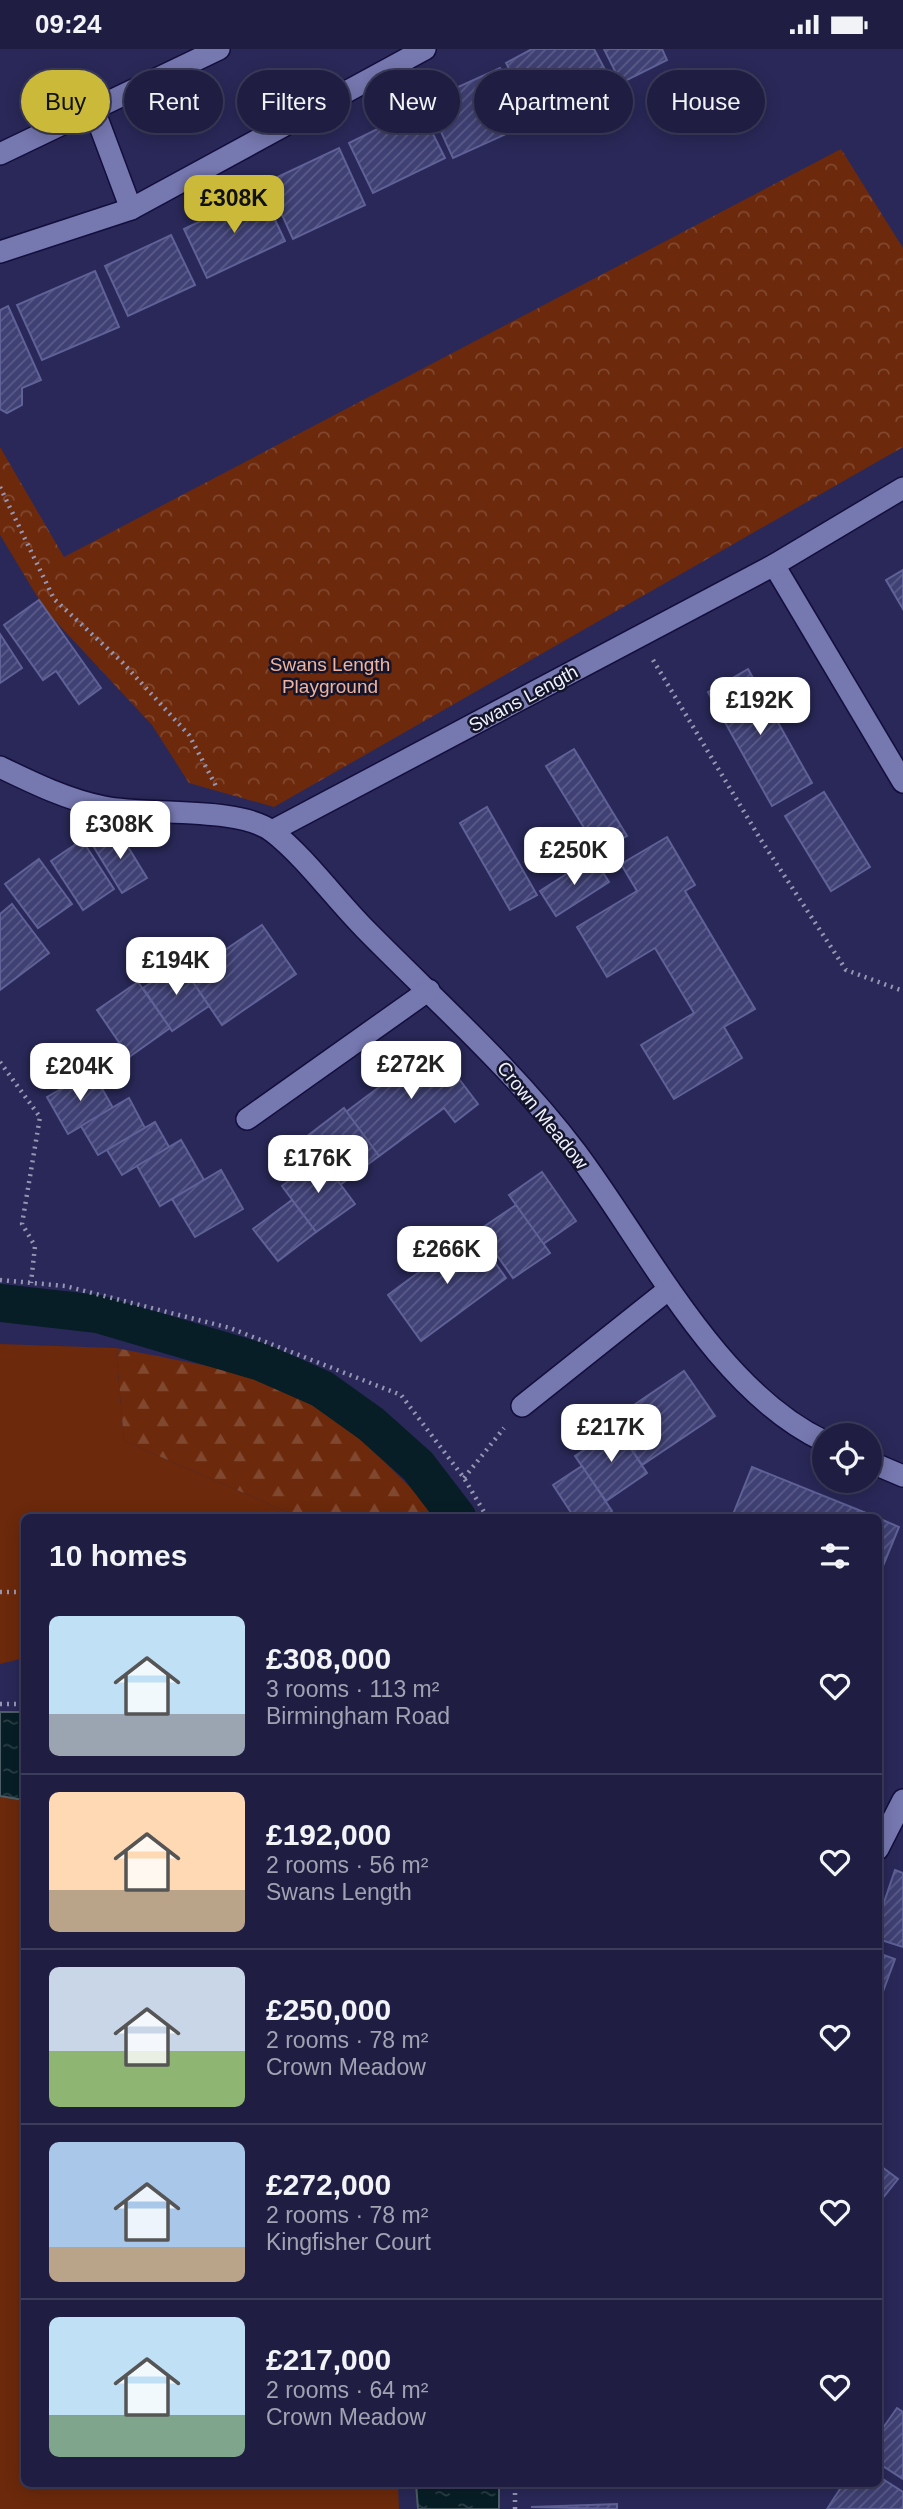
<!DOCTYPE html>
<meta charset="utf-8">
<style>
:root{--surface:#1f1e42;--page:#2c2b4d;--text:#f1f3f6;--muted:#a1a2b2;--line:#3c3c5b;--accent:#cbba39}
body{margin:0;font-family:Arial,sans-serif;background:var(--page);color:var(--text);height:100vh;display:flex;flex-direction:column;font-size:26px;white-space:nowrap}
*{box-sizing:border-box;margin:0}
p{font-size:23px;color:var(--muted)}
.icon{flex:none;width:38px;height:38px;fill:none;stroke:currentColor;stroke-width:2;stroke-linecap:round;stroke-linejoin:round}
.map{position:relative;flex:1;overflow:hidden}
.panel{position:absolute;left:21px;top:1465px;width:861px;height:973px;display:flex;flex-direction:column;background:var(--surface);border-radius:10px;box-shadow:0 4px 18px #0003,0 0 0 2px var(--line)}
.panel>*{flex:none}
.guide{position:absolute;left:21px;top:21px;width:861px;height:63px;display:flex;gap:14px}
.buttons{position:absolute;left:812px;top:1374px;display:grid;gap:14px}
.buttons a{display:grid;place-items:center;width:70px;height:70px;border-radius:50%;background:var(--surface);box-shadow:0 4px 18px #0003,0 0 0 2px var(--line);font-size:35px}
.price{position:absolute;translate:-50% -60px;padding:0 16px;border-radius:14px;background:#fff;color:#222;font-size:23px;line-height:46px;filter:drop-shadow(0 2px 4px #0008)}
.price::after{content:'';position:absolute;left:50%;top:42px;width:21px;height:16px;margin-left:-10px;background:inherit;clip-path:polygon(0 0,100% 0,50% 100%)}
.price.active{background:var(--accent);color:#111}
ul{padding:0;list-style:none}
li{display:flex;align-items:center;gap:21px;height:175px;padding:0 28px}
li+li{border-top:2px solid var(--line)}
li span{display:grid;place-items:center;flex:none;width:196px;height:140px;border-radius:10px;color:#555}
li>.icon{margin-inline-start:auto}
span .icon{width:84px;height:84px;fill:#fffc;stroke-width:1}
li b{font-size:30px}
h2{display:flex;justify-content:space-between;align-items:center;height:84px;padding:0 28px;font-size:30px}
.tag{padding:0 24px;border-radius:32px;background:var(--surface);box-shadow:0 4px 18px #0003,0 0 0 2px var(--line);font-size:24px;line-height:63px}
.tag.active{background:var(--accent);color:#111}
.status{display:flex;justify-content:space-between;align-items:center;height:49px;padding:0 35px;background:var(--surface);direction:ltr}
.status svg{height:19px;fill:currentColor}
.map>svg:first-child{display:block}
</style>
<div class="status"><b>09:24</b><svg viewBox="0 0 49 12"><path d="M0 12V9h3v3zM5 12V6h3v6zM10 12V3h3v9zM15 12V0h3v12zM26 1h20v11H26zM47 4h2v5h-2z"/></svg></div>
<div class="map">
<svg width="903" height="2460" viewBox="0 0 903 2460">
<defs>
<pattern id="forest-firs" width="22" height="20" patternUnits="userSpaceOnUse" patternTransform="scale(1.75)"><rect width="22" height="20" fill="#6c290b"/><path d="M5 1l3.5 6h-7zM16 11l3.5 6h-7z" fill="#814830"/></pattern>
<pattern id="park-crowns" width="20" height="18" patternUnits="userSpaceOnUse" patternTransform="scale(1.75)"><rect width="20" height="18" fill="#6c290b"/><path d="M2 6a3 3 0 1 1 6 0M12 15a3 3 0 1 1 6 0" fill="none" stroke="#814830"/></pattern>
<pattern id="water-ripples" width="26" height="14" patternUnits="userSpaceOnUse" patternTransform="scale(1.75)"><rect width="26" height="14" fill="#071e26"/><path d="M2 4q2-2 4 0t4 0M15 11q2-2 4 0t4 0" fill="none" stroke="#2c3f47"/></pattern>
<pattern id="building-hatch" width="6" height="6" patternUnits="userSpaceOnUse" patternTransform="scale(1.75)"><rect width="6" height="6" fill="#3f4073"/><path d="M-1 1l2-2M0 6l6-6M5 7l2-2" fill="none" stroke="#5b5c88"/></pattern>
</defs>
<rect width="100%" height="100%" fill="#292858"/>
<g fill="#6c290b">
<path d="M0 1295 116 1299 124 1392 299 1468H24V1609L0 1615Z"/>
<path d="M0 1747 24 1751V2434H398L399 2460H0Z"/>
</g>
<path fill="url(#forest-firs)" d="M116 1299 258 1327 345 1374 440 1468H299L124 1392Z"/>
<path fill="url(#park-crowns)" d="M841 100 903 199V398L274 758 189 734 152 676 46 562 0 486V398L64 508Z"/>
<g fill="url(#water-ripples)" stroke="#4d5e67" stroke-width="2">
<path d="M0 1663H24V1751L0 1747Z"/>
<path d="M416 2434H499V2460H418Z"/>
</g>
<g fill="none" stroke-linecap="round" stroke-linejoin="round">
<path stroke="#071e26" stroke-width="38" d="M0 1254 98 1265 261 1313 322 1340 371 1375 418 1417 457 1468"/>
</g>
<g fill="url(#building-hatch)" stroke="#5f6197" stroke-width="2">
<path d="M532 0H594L611 32 536 71 506 14Z"/>
<path d="M604 0H662L667 11 621 34Z"/>
<path d="M500 19 526 76 453 109 427 52Z"/>
<path d="M420 59 445 109 373 144 349 94Z"/>
<path d="M339 99 365 156 293 190 267 133Z"/>
<path d="M262 143 285 192 207 229 184 180Z"/>
<path d="M171 186 195 236 128 267 105 217Z"/>
<path d="M95 222 119 278 42 311 17 256Z"/>
<path d="M8 257 41 331 22 339V356L7 364 0 360V261Z"/>
<path d="M903 521V560L886 531Z"/>
<path d="M39 551 101 639 79 655 56 622 43 631 4 576Z"/>
<path d="M0 585 22 619 0 634Z"/>
<path d="M748 620 812 734 772 757 708 643Z"/>
<path d="M574 700 627 787 599 803 546 717Z"/>
<path d="M824 743 870 818 831 842 785 767Z"/>
<path d="M487 758 537 846 510 861 460 774Z"/>
<path d="M117 780 147 829 122 844 92 795Z"/>
<path d="M667 788 695 836 685 842 755 960 724 978 742 1009 674 1050 641 996 694 964 655 899 607 928 577 878 637 842 621 815Z"/>
<path d="M82 791 114 840 83 861 51 812Z"/>
<path d="M593 808 609 833 556 867 540 842Z"/>
<path d="M39 810 72 855 38 879 5 835Z"/>
<path d="M12 855 49 904 0 941V865Z"/>
<path d="M262 876 296 925 222 976 188 926Z"/>
<path d="M180 914 209 957 172 982 143 939Z"/>
<path d="M138 933 170 979 129 1008 97 961Z"/>
<path d="M434 997 478 1055 455 1073 444 1059 379 1107 346 1063Z"/>
<path d="M92 1022 113 1059 68 1085 47 1048Z"/>
<path d="M129 1049 145 1079 98 1106 81 1077Z"/>
<path d="M344 1059 379 1107 340 1136 306 1088Z"/>
<path d="M155 1073 169 1098 122 1126 107 1101Z"/>
<path d="M181 1091 204 1131 160 1157 137 1117Z"/>
<path d="M320 1108 355 1155 316 1183 282 1137Z"/>
<path d="M221 1121 243 1160 195 1188 172 1150Z"/>
<path d="M542 1123 576 1172 543 1195 509 1146Z"/>
<path d="M292 1151 316 1183 278 1212 253 1180Z"/>
<path d="M516 1156 550 1204 513 1229 479 1181Z"/>
<path d="M473 1183 506 1229 421 1292 388 1246Z"/>
<path d="M684 1322 715 1367 642 1416 612 1371Z"/>
<path d="M617 1379 647 1424 606 1452 575 1407Z"/>
<path d="M582 1417 612 1462 602 1468H574L553 1436Z"/>
<path d="M752 1418 876 1468H732Z"/>
<path d="M878 1469 899 1478 878 1529Z"/>
<path d="M895 1821 903 1824V1898L878 1890V1871Z"/>
<path d="M878 1904 895 1910 878 1956Z"/>
<path d="M878 2115 898 2130 878 2155Z"/>
<path d="M897 2359 903 2363V2430L878 2414V2386Z"/>
<path d="M878 2427 903 2443V2460H827L844 2434H878Z"/>
<path d="M617 2455V2460L531 2458Z"/>
</g>
<g fill="none" stroke-linecap="round" stroke-linejoin="round">
<g stroke="#130e3c" stroke-width="24">
<g id="lane">
<path d="M94 61 131 160"/>
<path d="M0 203 131 160 425 0"/>
</g>
</g>
<g stroke="#130e3c" stroke-width="24">
<g id="street">
<path d="M774 516 903 733"/>
<path d="M0 718C33 734 68 751 104 758 147 767 240 757 273 783 304 807 337 852 366 881 438 954 514 1021 576 1103 646 1196 716 1341 824 1392"/>
<path d="M272 782 774 516 903 439"/>
<path d="M247 1070 429 941"/>
<path d="M522 1357 669 1240"/>
<path d="M870 1413 903 1427"/>
<path d="M878 1800 903 1751"/>
</g>
</g>
<g stroke="#130e3c" stroke-width="24">
<path id="secondary" d="M0 105 219 0"/>
</g>
<g stroke="#9696b3" stroke-width="4.5" stroke-dasharray="2 5" stroke-linecap="butt">
<path d="M0 438 54 550 122 613 189 686 216 737"/>
<path d="M653 611 761 791 846 921 903 942"/>
<path d="M0 1013 40 1068 22 1175 35 1197 31 1234"/>
<path d="M0 1231 65 1237 230 1279 401 1346 464 1429 487 1468"/>
<path d="M464 1429 504 1379"/>
<path d="M0 1543H24"/>
<path d="M0 1655H24"/>
<path d="M515 2460V2434"/>
</g>
<use href="#lane" stroke="#7678b0" stroke-width="21"/>
<use href="#street" stroke="#7678b0" stroke-width="21"/>
<use href="#secondary" stroke="#7678b0" stroke-width="21"/>
</g>
<g text-anchor="middle" stroke-width="5" stroke-linejoin="round" paint-order="stroke">
<g font-size="19" fill="#f0b49e" stroke="#14142a">
<text x="330" y="622">Swans Length<tspan x="330" dy="22">Playground</tspan></text>
</g>
<g font-size="19" fill="#f1f2ff" stroke="#14142a">
<text transform="translate(523 649) rotate(-28)" y="7">Swans Length</text>
<text transform="translate(543 1066) rotate(51)" y="7">Crown Meadow</text>
</g>
</g>
</svg>
<div class="buttons">
<a><svg class="icon" aria-label="locate" viewBox="0 0 24 24"><circle cx="12" cy="12" r="6"/><path d="M12 2v4M12 18v4M2 12h4M18 12h4"/></svg></a>
</div>
<b class="price active" style="left:234px;top:186px">£308K</b>
<b class="price" style="left:760px;top:688px">£192K</b>
<b class="price" style="left:120px;top:812px">£308K</b>
<b class="price" style="left:574px;top:838px">£250K</b>
<b class="price" style="left:176px;top:948px">£194K</b>
<b class="price" style="left:411px;top:1052px">£272K</b>
<b class="price" style="left:80px;top:1054px">£204K</b>
<b class="price" style="left:318px;top:1146px">£176K</b>
<b class="price" style="left:447px;top:1237px">£266K</b>
<b class="price" style="left:611px;top:1415px">£217K</b>
<div class="guide">
<a class="tag active">Buy</a>
<a class="tag">Rent</a>
<a class="tag">Filters</a>
<a class="tag">New</a>
<a class="tag">Apartment</a>
<a class="tag">House</a>
</div>
<section class="panel">
<h2>10 homes<svg class="icon" aria-label="filters" viewBox="0 0 24 24"><path d="M4 7h16M4 17h16"/><circle cx="9" cy="7" r="2"/><circle cx="15" cy="17" r="2"/></svg></h2>
<ul>
<li><span style="background:linear-gradient(#bfe0f5 70%,#9aa5b1 0)"><svg class="icon" aria-label="home" viewBox="0 0 24 24"><path d="M3 11l9-7 9 7M6 9v11h12V9"/></svg></span><div><b>£308,000</b><p>3 rooms · 113 m²</p><p>Birmingham Road</p></div><svg class="icon" aria-label="heart" viewBox="0 0 24 24"><path d="M12 20l-8-8c-3-5 5-10 8-4 3-6 11-1 8 4z"/></svg></li>
<li><span style="background:linear-gradient(#ffd9b3 70%,#b9a48a 0)"><svg class="icon" aria-label="home" viewBox="0 0 24 24"><path d="M3 11l9-7 9 7M6 9v11h12V9"/></svg></span><div><b>£192,000</b><p>2 rooms · 56 m²</p><p>Swans Length</p></div><svg class="icon" aria-label="heart" viewBox="0 0 24 24"><path d="M12 20l-8-8c-3-5 5-10 8-4 3-6 11-1 8 4z"/></svg></li>
<li><span style="background:linear-gradient(#c9d6e8 60%,#8fb573 0)"><svg class="icon" aria-label="home" viewBox="0 0 24 24"><path d="M3 11l9-7 9 7M6 9v11h12V9"/></svg></span><div><b>£250,000</b><p>2 rooms · 78 m²</p><p>Crown Meadow</p></div><svg class="icon" aria-label="heart" viewBox="0 0 24 24"><path d="M12 20l-8-8c-3-5 5-10 8-4 3-6 11-1 8 4z"/></svg></li>
<li><span style="background:linear-gradient(#a9c7e8 75%,#b9a48a 0)"><svg class="icon" aria-label="home" viewBox="0 0 24 24"><path d="M3 11l9-7 9 7M6 9v11h12V9"/></svg></span><div><b>£272,000</b><p>2 rooms · 78 m²</p><p>Kingfisher Court</p></div><svg class="icon" aria-label="heart" viewBox="0 0 24 24"><path d="M12 20l-8-8c-3-5 5-10 8-4 3-6 11-1 8 4z"/></svg></li>
<li><span style="background:linear-gradient(#bfe0f5 70%,#7fa58c 0)"><svg class="icon" aria-label="home" viewBox="0 0 24 24"><path d="M3 11l9-7 9 7M6 9v11h12V9"/></svg></span><div><b>£217,000</b><p>2 rooms · 64 m²</p><p>Crown Meadow</p></div><svg class="icon" aria-label="heart" viewBox="0 0 24 24"><path d="M12 20l-8-8c-3-5 5-10 8-4 3-6 11-1 8 4z"/></svg></li>
</ul>
</section>
</div>
